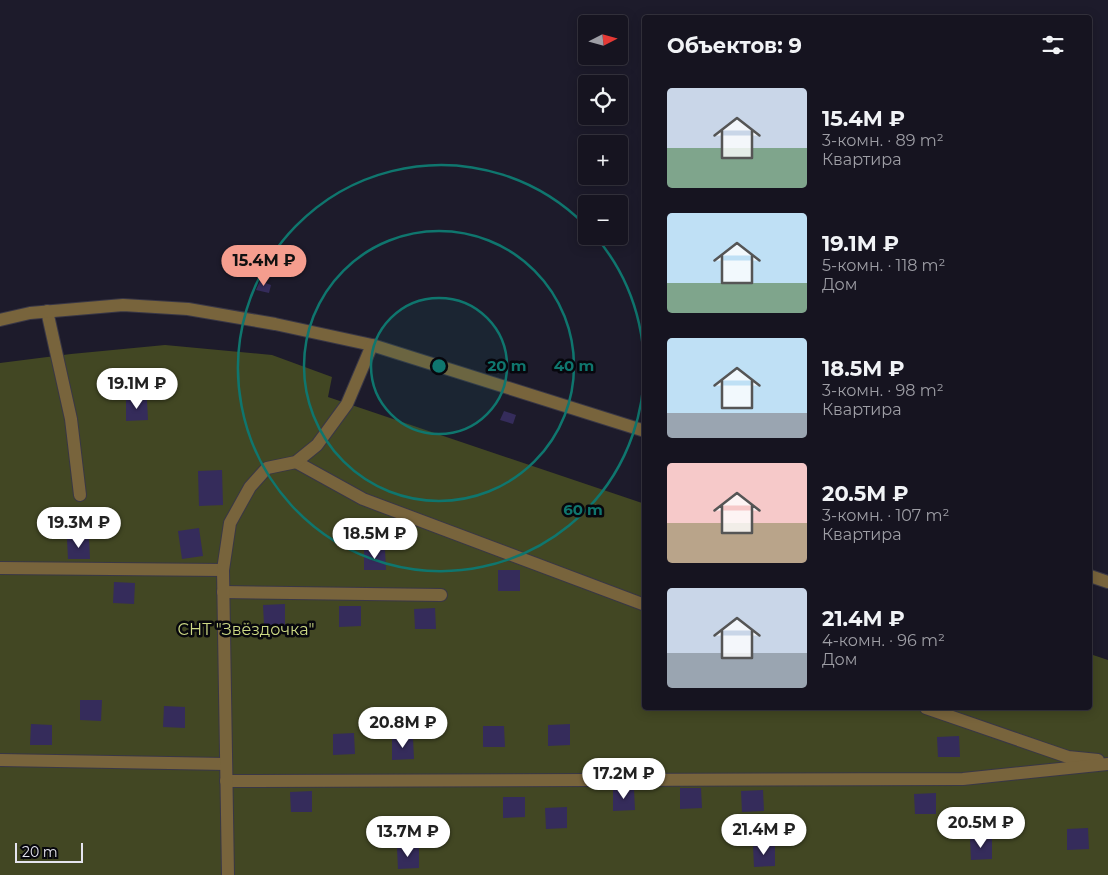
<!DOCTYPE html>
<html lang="ru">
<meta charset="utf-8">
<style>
:root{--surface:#161420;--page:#1f1d29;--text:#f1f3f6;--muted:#9e9ea5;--line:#35333e;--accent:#f59d8e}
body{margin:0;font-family:Montserrat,sans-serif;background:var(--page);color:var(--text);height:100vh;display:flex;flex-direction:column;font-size:19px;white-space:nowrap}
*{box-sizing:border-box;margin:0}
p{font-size:16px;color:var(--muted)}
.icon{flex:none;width:28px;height:28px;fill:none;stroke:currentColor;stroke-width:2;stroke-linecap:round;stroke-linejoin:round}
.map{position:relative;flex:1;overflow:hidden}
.details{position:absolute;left:642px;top:15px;width:450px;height:695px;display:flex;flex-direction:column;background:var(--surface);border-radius:5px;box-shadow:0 2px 12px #0003,0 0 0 1px var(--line)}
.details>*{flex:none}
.needle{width:32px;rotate:84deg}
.fabs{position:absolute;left:578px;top:15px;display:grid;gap:10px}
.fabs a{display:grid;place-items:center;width:50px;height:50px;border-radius:5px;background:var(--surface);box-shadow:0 2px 12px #0003,0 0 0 1px var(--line);font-size:25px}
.scale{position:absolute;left:15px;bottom:12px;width:68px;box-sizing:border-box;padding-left:5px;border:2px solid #e5e4ef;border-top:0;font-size:14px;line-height:18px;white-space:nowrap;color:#e5e4ef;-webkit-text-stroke:4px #07070d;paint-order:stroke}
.price{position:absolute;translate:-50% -42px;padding:0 11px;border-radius:18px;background:#fff;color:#222;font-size:16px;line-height:32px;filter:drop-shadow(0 1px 2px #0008)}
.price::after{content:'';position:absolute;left:50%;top:30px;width:15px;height:11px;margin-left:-8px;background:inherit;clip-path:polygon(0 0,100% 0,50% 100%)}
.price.selected{background:var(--accent);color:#111}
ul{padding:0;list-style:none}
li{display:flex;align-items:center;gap:15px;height:125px;padding:0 25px}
li span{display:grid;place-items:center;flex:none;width:140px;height:100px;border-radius:5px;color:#555}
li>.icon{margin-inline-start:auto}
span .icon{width:60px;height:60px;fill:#fffc;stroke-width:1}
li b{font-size:21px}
h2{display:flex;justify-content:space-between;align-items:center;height:60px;padding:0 25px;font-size:21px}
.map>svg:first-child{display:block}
</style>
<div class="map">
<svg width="1108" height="875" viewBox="0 0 1108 875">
<rect width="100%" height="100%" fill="#1d1b2b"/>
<path fill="#424723" d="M165 345 272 355 332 377 328 397 645 504V708H1090V654L1108 660V875H0V363L71 354Z"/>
<g fill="#352c5b">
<path d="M260 281 271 285 269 293 256 290Z"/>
<path d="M126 400H147L148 420 126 421Z"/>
<path d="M504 411 516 415 513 424 500 420Z"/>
<path d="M222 470 223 505 199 506 198 471Z"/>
<path d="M199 528 203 556 182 559 178 531Z"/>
<path d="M89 538 90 559H68L67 539Z"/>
<path d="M385 549 386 570H364V550Z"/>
<rect x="498" y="570" width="22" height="21"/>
<path d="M114 582 135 583 134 604 113 603Z"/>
<path d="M285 604V625H264L263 605Z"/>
<path d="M339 606H361V626L339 627Z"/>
<path d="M435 608 436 629H415L414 609Z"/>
<path d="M80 700H102L101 721 80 720Z"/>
<path d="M164 706 185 707V728L163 727Z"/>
<path d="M31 724 52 725V745H30Z"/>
<path d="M570 724V745L548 746V725Z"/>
<path d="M483 726H504L505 747H483Z"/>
<path d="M354 733 355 754 333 755V734Z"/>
<path d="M959 736 960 757H938L937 737Z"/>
<path d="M413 738 414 759 392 760V739Z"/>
<path d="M680 788H701L702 808 680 809Z"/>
<path d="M634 789 635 810 613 811V790Z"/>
<path d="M763 790 764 811 742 812 741 791Z"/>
<path d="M312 791V812H291L290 792Z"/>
<path d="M936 793V814H915L914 794Z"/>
<path d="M503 797H525V817L503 818Z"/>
<path d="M567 807V828L546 829 545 808Z"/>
<path d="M1088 828 1089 849 1067 850V829Z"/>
<path d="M992 838V859L971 860 970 839Z"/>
<path d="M753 846H775V866L754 867Z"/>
<path d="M397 848H419V868L398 869Z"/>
</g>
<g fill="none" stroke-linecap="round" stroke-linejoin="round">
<g stroke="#393746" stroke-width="14">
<g id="minor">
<path d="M47 311 71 419 80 495"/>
<path d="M0 320 30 313 123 305 188 309 275 324 372 345 645 431"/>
<path d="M296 462 363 499 645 605"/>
<path d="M0 568 223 570"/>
<path d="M1090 576 1108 582"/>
<path d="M223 592 441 595"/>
<path d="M926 708 1068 757 1098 760"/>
<path d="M0 760 226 764"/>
<path d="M226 781 963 779 1108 764"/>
<path d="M228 875 223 570 230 523 250 487 267 468 296 462 317 445 347 404 372 345"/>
</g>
</g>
<use href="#minor" stroke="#78643c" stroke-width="12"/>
</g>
<circle cx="439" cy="366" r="68" fill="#0f766e" fill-opacity=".12"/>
<g fill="none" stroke="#0f766e" stroke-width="2.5">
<circle cx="439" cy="366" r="68"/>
<circle cx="439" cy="366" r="135"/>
<path d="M596 237A203 203 0 1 1 585 225"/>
</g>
<g text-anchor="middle" stroke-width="5" stroke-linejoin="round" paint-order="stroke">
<g font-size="16" fill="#ceda85" stroke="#07070d">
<text x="246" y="635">СНТ "Звёздочка"</text>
</g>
</g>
<circle cx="439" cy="366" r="8" fill="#0f766e" stroke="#07070d" stroke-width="2.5"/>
<g font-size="15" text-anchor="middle" font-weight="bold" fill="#0f766e" stroke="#07070d" stroke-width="5" stroke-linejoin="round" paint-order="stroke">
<text x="507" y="371">20 m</text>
<text x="574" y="371">40 m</text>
<text x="583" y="515">60 m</text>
</g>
</svg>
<div class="fabs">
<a><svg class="needle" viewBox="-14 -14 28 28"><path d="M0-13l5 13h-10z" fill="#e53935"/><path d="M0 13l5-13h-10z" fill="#9e9ea5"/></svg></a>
<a><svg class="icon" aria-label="locate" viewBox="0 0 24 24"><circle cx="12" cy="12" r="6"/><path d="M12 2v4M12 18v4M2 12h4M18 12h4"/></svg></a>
<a>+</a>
<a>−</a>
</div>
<div class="scale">20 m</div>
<b class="price selected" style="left:264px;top:287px">15.4M ₽</b>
<b class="price" style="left:137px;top:410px">19.1M ₽</b>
<b class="price" style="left:79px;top:549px">19.3M ₽</b>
<b class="price" style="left:375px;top:560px">18.5M ₽</b>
<b class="price" style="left:403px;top:749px">20.8M ₽</b>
<b class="price" style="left:624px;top:800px">17.2M ₽</b>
<b class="price" style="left:981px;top:849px">20.5M ₽</b>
<b class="price" style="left:764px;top:856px">21.4M ₽</b>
<b class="price" style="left:408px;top:858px">13.7M ₽</b>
<section class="details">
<h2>Объектов: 9<svg class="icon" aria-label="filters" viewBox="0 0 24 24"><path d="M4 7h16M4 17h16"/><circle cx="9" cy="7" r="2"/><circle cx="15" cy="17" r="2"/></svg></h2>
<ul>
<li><span style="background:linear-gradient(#c9d6e8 60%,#7fa58c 0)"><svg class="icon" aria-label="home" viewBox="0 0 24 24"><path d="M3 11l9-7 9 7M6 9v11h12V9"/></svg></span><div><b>15.4M ₽</b><p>3-комн. · 89 m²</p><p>Квартира</p></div></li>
<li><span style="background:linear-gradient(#bfe0f5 70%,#7fa58c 0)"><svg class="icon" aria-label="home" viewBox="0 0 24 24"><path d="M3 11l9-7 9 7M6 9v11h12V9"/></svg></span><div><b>19.1M ₽</b><p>5-комн. · 118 m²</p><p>Дом</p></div></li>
<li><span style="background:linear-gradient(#bfe0f5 75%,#9aa5b1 0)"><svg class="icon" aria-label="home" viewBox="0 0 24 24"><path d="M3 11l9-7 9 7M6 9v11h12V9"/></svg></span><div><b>18.5M ₽</b><p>3-комн. · 98 m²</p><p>Квартира</p></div></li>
<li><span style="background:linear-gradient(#f6c9c9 60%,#b9a48a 0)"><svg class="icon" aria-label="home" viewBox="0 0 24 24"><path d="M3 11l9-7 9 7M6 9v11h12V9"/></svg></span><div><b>20.5M ₽</b><p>3-комн. · 107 m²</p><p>Квартира</p></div></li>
<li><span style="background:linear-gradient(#c9d6e8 65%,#9aa5b1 0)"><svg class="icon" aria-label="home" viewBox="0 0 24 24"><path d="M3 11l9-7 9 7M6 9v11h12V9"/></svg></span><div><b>21.4M ₽</b><p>4-комн. · 96 m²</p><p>Дом</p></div></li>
</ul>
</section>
</div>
